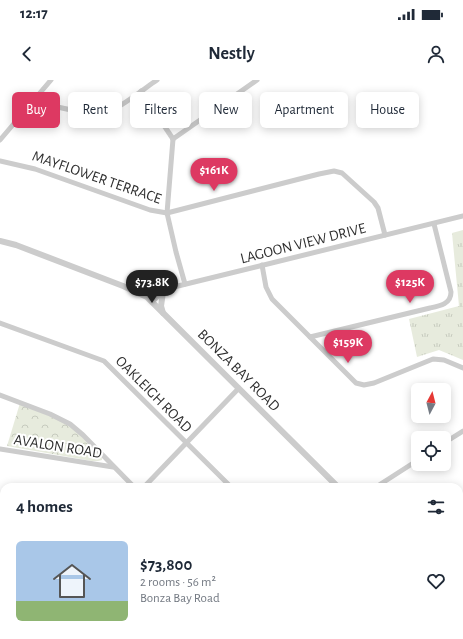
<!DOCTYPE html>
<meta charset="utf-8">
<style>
:root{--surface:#fff;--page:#f2f2f3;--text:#1f2937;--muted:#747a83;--accent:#dd3962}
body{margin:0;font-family:"Alegreya Sans",sans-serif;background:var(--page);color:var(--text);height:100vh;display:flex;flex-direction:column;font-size:15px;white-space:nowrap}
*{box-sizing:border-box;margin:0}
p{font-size:13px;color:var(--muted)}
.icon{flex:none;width:22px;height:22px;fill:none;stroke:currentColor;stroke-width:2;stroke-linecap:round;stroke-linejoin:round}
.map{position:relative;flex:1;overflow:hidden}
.panel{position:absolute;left:0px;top:403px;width:463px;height:156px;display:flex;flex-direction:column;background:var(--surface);border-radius:12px 12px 0 0;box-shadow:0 2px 10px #0003}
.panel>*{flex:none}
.top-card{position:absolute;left:12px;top:12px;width:439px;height:36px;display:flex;gap:8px}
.needle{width:26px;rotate:7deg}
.buttons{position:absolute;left:411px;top:303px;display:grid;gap:8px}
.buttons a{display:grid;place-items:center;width:40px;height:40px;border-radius:6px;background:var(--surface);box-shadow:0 2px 10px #0003;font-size:20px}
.price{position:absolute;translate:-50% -34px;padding:0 9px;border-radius:14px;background:var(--accent);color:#fff;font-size:13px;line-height:26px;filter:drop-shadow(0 1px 2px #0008)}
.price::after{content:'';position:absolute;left:50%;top:24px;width:12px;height:9px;margin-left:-6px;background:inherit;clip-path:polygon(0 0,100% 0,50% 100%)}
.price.on{background:#222;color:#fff}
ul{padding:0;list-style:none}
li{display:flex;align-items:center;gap:12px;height:100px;padding:0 16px}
li span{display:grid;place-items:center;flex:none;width:112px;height:80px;border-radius:6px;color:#555}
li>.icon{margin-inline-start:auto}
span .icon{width:48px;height:48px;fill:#fffc;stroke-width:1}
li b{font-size:17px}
h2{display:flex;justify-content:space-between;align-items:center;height:48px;padding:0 16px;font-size:17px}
.chip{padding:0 14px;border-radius:6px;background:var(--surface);box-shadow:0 2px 10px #0003;font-size:14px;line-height:36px}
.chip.on{background:var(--accent);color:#fff}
.status{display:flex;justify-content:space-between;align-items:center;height:28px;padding:0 20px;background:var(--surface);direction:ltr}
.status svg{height:11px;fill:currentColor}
header{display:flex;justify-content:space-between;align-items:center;height:52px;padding:0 16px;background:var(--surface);font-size:18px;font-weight:700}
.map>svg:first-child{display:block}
</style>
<div class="status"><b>12:17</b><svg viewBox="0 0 49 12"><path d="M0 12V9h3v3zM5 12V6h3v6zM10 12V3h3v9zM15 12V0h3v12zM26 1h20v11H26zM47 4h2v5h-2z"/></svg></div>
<header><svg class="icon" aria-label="back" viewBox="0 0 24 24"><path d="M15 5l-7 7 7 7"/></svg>Nestly<svg class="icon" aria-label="person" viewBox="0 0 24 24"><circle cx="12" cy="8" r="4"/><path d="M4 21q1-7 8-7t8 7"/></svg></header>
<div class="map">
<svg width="463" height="559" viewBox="0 0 463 559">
<defs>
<pattern id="grass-tufts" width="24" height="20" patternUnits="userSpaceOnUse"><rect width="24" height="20" fill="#e7ebdd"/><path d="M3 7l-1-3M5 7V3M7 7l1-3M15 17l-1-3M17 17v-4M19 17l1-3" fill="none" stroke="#c6cabe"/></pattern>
<pattern id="forest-crowns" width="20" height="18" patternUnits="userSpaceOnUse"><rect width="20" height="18" fill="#e7ebdd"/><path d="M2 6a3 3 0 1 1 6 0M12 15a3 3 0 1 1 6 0" fill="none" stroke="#c6cabe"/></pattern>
</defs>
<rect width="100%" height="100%" fill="#fff"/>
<path fill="url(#grass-tufts)" d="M463 150V280L439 270 417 277 409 239 459 226 452 153Z"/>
<path fill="url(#forest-crowns)" d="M20 323 54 336 74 349 102 378V380L98 381H92L7 366Z"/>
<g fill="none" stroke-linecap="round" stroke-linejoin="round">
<g stroke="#ccc" stroke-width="5">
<path d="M141 11 173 59"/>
<path d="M32 21C51 25 91 37 108 32 120 28 145 8 157 0"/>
<path d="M173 59 167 133 176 172 185 204"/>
<path d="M173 59 257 0"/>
<path d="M0 60 51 0"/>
<path d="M0 81 35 89 150 130 167 133 319 94 334 91 342 93 374 122 378 128 385 155"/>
<path d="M262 185 266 207 272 219 356 303 364 305 374 303 433 279 444 280 463 288"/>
<path d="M152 222 163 212 178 206 463 136"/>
<path d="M0 243 104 281 231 407"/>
<path d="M310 257 430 228C440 226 451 224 451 212L434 144"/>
<path d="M0 315 50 334 70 344 83 355 134 407"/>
<path d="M444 363 463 351"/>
<path d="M0 369 113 387"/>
<path d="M144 407 239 308"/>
<path d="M376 407 418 380"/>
<path d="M0 439 4 440"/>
<path d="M459 451 463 449"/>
<path d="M0 509H4"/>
<path d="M284 555 289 559"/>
<path d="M105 559 109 555"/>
<path d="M239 559 242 555"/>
<path d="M363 559 370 555"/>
</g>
<g stroke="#ccc" stroke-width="6">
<path d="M0 161 16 165 123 206 147 217 338 407"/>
<path d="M140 213 163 212 161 226 163 233"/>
<path d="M459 525 463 528"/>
</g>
</g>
<g text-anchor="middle" stroke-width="4" stroke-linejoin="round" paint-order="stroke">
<g font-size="15" fill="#2f2f2f" stroke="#fff">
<text transform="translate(97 97) rotate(19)" y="5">MAYFLOWER TERRACE</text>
<text transform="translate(303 163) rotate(-14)" y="5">LAGOON VIEW DRIVE</text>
<text transform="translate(239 290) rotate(45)" y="5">BONZA BAY ROAD</text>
<text transform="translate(154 314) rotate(45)" y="5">OAKLEIGH ROAD</text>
<text transform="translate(58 366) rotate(9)" y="5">AVALON ROAD</text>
</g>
</g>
</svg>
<div class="buttons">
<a><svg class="needle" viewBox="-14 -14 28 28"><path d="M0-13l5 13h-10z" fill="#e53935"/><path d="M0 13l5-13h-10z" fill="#747a83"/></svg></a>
<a><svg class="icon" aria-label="locate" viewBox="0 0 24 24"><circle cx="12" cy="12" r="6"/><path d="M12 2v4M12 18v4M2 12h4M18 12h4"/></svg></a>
</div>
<b class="price" style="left:214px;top:112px">$161K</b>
<b class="price on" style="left:152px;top:224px">$73.8K</b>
<b class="price" style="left:410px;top:224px">$125K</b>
<b class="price" style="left:348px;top:284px">$159K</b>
<div class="top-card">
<a class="chip on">Buy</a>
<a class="chip">Rent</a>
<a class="chip">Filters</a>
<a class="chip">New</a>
<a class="chip">Apartment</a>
<a class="chip">House</a>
</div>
<section class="panel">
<h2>4 homes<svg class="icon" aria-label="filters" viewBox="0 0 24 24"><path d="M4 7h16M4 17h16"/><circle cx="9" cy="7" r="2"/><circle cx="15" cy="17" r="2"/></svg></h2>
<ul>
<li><span style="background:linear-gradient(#a9c7e8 75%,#8fb573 0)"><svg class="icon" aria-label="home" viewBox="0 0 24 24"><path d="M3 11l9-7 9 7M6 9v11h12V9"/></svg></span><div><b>$73,800</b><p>2 rooms · 56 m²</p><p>Bonza Bay Road</p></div><svg class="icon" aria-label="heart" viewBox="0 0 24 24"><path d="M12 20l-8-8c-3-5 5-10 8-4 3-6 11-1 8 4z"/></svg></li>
</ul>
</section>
</div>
